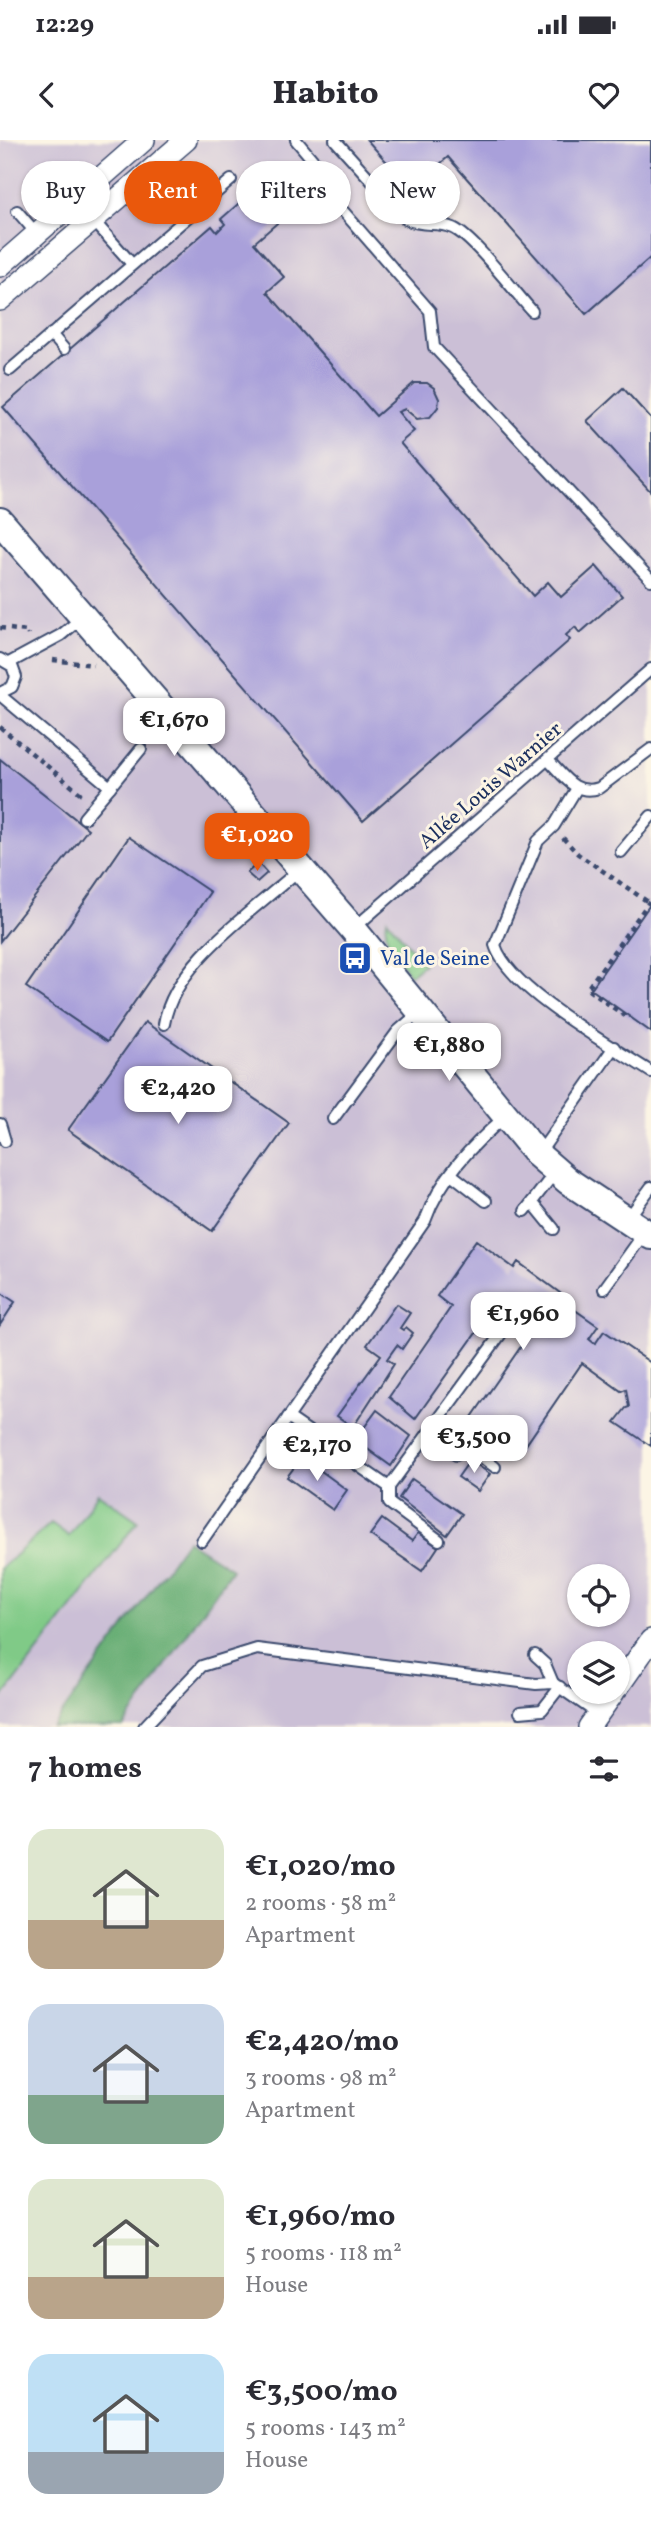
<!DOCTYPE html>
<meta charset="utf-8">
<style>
:root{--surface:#fff;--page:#f7f7f7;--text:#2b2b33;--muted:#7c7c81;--accent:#ea580c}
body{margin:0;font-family:Vollkorn,serif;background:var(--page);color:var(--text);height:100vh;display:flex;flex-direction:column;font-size:26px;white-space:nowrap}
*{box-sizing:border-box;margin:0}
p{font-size:23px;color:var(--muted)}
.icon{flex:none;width:38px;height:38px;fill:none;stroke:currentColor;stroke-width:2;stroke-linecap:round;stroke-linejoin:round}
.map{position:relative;height:1587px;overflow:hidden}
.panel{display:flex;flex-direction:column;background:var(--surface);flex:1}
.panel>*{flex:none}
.guide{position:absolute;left:21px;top:21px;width:609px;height:63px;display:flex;gap:14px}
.tools{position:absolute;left:567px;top:1424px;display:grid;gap:14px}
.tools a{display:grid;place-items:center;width:63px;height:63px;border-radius:50%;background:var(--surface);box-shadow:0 2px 5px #0004;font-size:35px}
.price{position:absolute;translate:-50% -60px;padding:0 16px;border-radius:14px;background:#fff;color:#222;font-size:23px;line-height:46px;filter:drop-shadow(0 2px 4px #0008)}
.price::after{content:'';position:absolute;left:50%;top:42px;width:21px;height:16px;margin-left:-10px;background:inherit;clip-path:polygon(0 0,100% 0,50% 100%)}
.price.current{background:var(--accent);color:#fff}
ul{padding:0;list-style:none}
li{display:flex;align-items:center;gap:21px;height:175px;padding:0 28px}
li span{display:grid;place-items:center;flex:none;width:196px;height:140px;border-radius:21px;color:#555}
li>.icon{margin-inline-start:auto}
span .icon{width:84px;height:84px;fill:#fffc;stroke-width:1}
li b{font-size:30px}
h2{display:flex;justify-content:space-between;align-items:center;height:84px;padding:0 28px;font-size:30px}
.chip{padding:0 24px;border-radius:32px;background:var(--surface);box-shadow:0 2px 5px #0004;font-size:24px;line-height:63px}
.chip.current{background:var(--accent);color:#fff}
.status{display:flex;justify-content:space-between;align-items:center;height:49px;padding:0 35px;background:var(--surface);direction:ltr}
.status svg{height:19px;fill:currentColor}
header{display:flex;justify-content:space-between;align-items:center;height:91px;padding:0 28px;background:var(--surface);font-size:32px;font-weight:800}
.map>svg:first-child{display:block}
</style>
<div class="status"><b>12:29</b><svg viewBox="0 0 49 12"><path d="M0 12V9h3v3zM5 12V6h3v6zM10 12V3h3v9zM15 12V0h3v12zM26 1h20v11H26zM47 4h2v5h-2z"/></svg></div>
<header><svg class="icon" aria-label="back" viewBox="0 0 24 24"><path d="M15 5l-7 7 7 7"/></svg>Habito<svg class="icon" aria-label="heart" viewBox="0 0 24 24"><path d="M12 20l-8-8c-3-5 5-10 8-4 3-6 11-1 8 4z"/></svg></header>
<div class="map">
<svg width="651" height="1587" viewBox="0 0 651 1587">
<rect width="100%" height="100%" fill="#fcf5e5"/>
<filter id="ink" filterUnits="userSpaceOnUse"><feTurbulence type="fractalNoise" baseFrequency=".0143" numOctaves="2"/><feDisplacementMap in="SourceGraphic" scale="14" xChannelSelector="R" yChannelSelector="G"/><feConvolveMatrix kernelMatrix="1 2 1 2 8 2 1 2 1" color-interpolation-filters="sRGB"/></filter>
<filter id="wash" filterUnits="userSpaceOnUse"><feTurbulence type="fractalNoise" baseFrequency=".00686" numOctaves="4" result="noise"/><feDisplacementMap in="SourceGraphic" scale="28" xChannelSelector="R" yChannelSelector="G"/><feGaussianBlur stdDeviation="1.57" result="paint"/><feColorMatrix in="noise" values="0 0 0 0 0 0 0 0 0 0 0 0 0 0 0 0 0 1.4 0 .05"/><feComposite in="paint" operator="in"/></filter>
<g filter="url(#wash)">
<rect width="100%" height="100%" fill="#eee1c1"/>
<path fill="#cbbfd6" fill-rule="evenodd" d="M0 0H651V1587H0ZM579 1437H618V1475H579ZM579 1514H618V1552H579Z"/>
<g fill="#80ca87" stroke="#4e7c72" stroke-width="2">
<path d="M387 779 424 824 410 835C395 816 382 804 387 779Z"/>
<path d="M98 1353 138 1381 0 1561V1429L51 1383 69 1396Z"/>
</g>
<path fill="#68ae74" stroke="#426e69" stroke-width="2" d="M187 1400 232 1429 123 1587H52Z"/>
<g id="blocks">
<g fill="#a9a0da">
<path d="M367 0H651V117L586 174 448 17 411 49Z"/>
<path d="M263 42 290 72 254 103 284 137 267 152 376 276 414 243H427L434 248 439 259 438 267 430 277 417 279 405 269 398 272 414 291 400 303 533 456 548 442 561 457 596 426 622 456 580 493 575 487 566 495 570 500 363 681 3 267 212 86 217 92 225 84 221 79Z"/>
<path d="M623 248 651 279V352L587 281Z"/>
<path d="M0 619 88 689 0 801Z"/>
<path d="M129 697 210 752 107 902 26 847Z"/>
<path d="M258 723 267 733 257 742 247 733Z"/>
<path d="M649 766 651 768V892L591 849Z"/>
<path d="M145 882 289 983 212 1091 68 990Z"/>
<path d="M476 1100 514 1128 518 1122 564 1156 561 1160 598 1186 589 1199 595 1204 604 1191 651 1223V1306L615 1282 626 1268 629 1267 626 1249 621 1251 582 1223 519 1315 470 1280 533 1189 497 1163 486 1179 490 1182 485 1189 481 1186 415 1279 389 1257 451 1167 437 1156Z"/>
<path d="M0 1152 15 1162 0 1185Z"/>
<path d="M396 1164 410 1173 400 1188 403 1190 406 1187 413 1193 402 1209 397 1205 387 1219 394 1224 353 1287 337 1276 381 1215 367 1205Z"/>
<path d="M377 1270 411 1296 391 1326 355 1300Z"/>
<path d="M302 1317 347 1350 333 1370 287 1337Z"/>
<path d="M470 1320 490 1334 478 1351 458 1337Z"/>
<path d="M412 1339 462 1374 447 1395 399 1358Z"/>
<path d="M382 1379 412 1401 418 1393 438 1407 422 1431 370 1395Z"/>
</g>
</g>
</g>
<g filter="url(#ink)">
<use href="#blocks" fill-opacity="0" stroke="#3b4a6d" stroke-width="2"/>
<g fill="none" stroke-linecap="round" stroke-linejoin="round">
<g stroke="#3b4a6d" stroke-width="14">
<g id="service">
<path d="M296 0 327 37 336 63 430 171 434 207 651 440"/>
<path d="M335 0 406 79C426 88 435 80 453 88 473 97 514 151 532 171"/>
<path d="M17 71 36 93"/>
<path d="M93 80 132 124"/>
<path d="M51 194 64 209"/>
<path d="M10 230 231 40"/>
<path d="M0 519 12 526 16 537 12 547 0 553"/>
<path d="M9 523 61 495 83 477"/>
<path d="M0 555 110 647 141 609"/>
<path d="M548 620C564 636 575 656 599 648L651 609"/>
<path d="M577 648 554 686 538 701 495 805C509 850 610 905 651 932"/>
<path d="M84 678 110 647"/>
<path d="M621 712 651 676"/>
<path d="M353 789 651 529"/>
<path d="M164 884C174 822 255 770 300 729"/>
<path d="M333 979 398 891 419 873"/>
<path d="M0 984 5 1001"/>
<path d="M538 1015 614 907"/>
<path d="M451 1034 486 1061"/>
<path d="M532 1062 554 1089"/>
<path d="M525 1071 556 1031"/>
<path d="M627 1080 651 1047"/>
<path d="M604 1149 645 1092"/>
<path d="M288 1277 389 1347 511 1180"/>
<path d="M428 1294 456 1315 464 1304 495 1327"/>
<path d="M389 1347V1363L439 1400"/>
<path d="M202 1401 425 1081C440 1038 472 1005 506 976"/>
<path d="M535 1515 545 1524 553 1543"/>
<path d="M520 1572 542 1570 560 1547"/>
<path d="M144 1587 202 1526 257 1509 536 1544 553 1543 598 1574"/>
</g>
</g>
<g stroke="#3b4a6d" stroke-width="24">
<g id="minor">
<path d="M0 126 144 0"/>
<path d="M0 160 186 0"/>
<path d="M618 1547 651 1500"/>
<path d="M589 1587 614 1552"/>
</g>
</g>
<g stroke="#3b4a6d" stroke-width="30">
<path id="tertiary" d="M0 381 353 789 538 1015 568 1041 651 1096"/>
</g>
<g stroke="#3b4a6d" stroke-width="4.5" stroke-dasharray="5 5" stroke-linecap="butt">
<path d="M0 488 27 491 28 495"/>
<path d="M53 520 93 525"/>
<path d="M0 587 80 653 77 656"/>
<path d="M563 698 578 714 648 762"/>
<path d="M625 876 587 849 649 762"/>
</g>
<use href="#service" stroke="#fff" stroke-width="10"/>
<use href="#minor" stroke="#fff" stroke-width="21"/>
<use href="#tertiary" stroke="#fff" stroke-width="26"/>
</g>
</g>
<defs>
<g id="bus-square" transform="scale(1.75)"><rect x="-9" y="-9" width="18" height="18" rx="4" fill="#1a4fb4" stroke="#fcf5e5"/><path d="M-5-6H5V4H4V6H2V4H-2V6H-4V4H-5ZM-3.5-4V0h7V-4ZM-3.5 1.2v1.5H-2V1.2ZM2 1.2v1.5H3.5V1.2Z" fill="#fff"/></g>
</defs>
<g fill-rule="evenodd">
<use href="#bus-square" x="355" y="818"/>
</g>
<g text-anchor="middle" stroke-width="6" stroke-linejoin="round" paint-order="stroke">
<g font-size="21" fill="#1b2f5e" stroke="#fcf5e5">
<text transform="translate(490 645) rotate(-41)" y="7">Allée Louis Warnier</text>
</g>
<g font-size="21" fill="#164399" stroke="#fcf5e5" text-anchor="start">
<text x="380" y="825">Val de Seine</text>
</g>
</g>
</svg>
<div class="tools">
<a><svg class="icon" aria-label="locate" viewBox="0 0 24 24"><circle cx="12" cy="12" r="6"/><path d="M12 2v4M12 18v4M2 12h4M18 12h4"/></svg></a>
<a><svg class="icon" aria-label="layers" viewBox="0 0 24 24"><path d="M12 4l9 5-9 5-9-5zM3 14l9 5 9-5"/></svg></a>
</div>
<b class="price" style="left:174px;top:618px">€1,670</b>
<b class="price current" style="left:257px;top:733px">€1,020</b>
<b class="price" style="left:449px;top:943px">€1,880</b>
<b class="price" style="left:178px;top:986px">€2,420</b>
<b class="price" style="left:523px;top:1212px">€1,960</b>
<b class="price" style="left:474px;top:1335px">€3,500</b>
<b class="price" style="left:317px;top:1343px">€2,170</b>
<div class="guide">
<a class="chip">Buy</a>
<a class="chip current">Rent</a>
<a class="chip">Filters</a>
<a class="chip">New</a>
</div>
</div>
<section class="panel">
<h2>7 homes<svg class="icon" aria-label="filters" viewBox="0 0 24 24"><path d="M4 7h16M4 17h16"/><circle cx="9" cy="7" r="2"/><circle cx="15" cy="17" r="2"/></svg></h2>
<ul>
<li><span style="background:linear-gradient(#dfe7d0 65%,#b9a48a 0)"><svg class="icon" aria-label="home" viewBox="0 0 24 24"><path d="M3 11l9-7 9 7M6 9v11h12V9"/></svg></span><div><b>€1,020/mo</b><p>2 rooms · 58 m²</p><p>Apartment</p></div></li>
<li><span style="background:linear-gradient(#c9d6e8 65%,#7fa58c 0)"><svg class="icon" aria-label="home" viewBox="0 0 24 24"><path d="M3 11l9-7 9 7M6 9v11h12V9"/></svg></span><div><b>€2,420/mo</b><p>3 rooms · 98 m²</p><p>Apartment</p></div></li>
<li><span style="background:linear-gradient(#dfe7d0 70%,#b9a48a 0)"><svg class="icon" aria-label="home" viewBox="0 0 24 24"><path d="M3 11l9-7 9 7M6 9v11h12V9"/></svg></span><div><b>€1,960/mo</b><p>5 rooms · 118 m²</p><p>House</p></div></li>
<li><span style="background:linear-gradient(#bfe0f5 70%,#9aa5b1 0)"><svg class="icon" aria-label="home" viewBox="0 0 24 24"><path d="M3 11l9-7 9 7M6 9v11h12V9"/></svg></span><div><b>€3,500/mo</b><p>5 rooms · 143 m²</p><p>House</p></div></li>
</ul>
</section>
